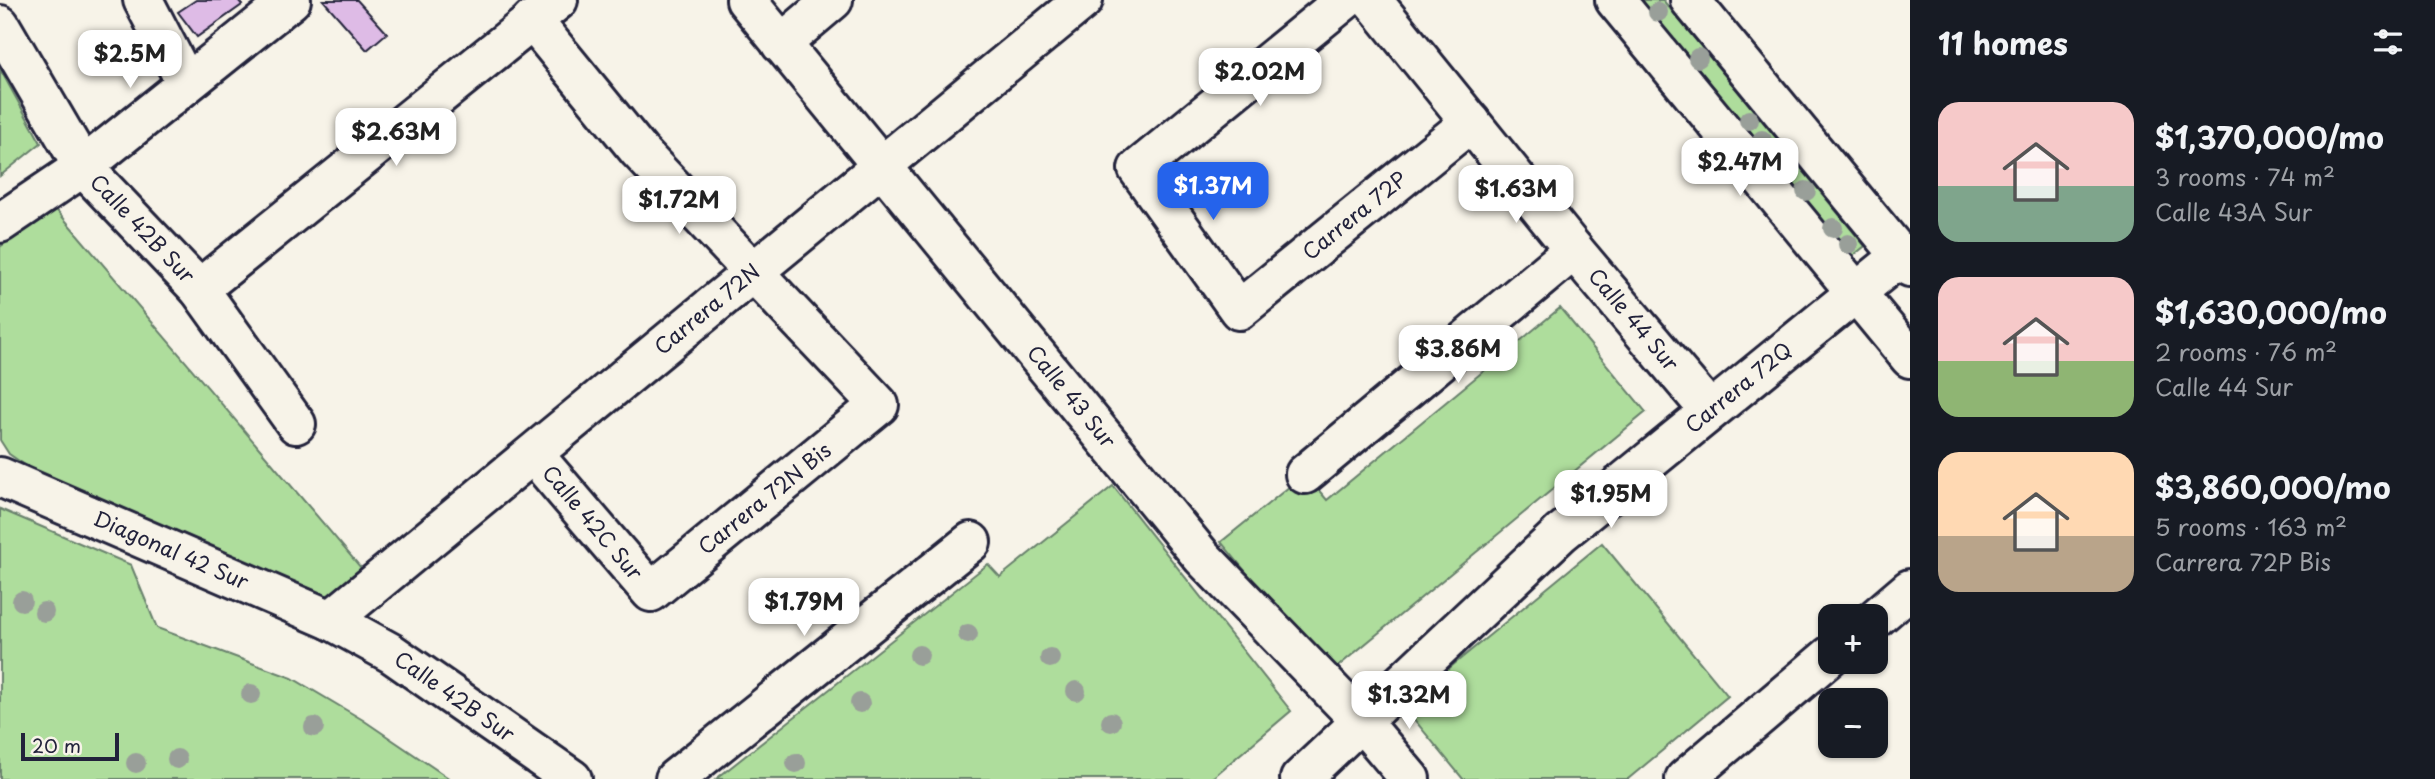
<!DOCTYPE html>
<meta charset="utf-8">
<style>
:root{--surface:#171b24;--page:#20242c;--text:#f1f3f6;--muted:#9ea1a6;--accent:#2563eb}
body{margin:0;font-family:"Playpen Sans",sans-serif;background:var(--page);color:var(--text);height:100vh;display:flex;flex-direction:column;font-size:26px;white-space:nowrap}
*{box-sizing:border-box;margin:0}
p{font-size:23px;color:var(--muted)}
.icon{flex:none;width:38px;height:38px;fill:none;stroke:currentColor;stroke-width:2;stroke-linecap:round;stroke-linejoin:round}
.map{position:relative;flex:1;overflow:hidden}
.panel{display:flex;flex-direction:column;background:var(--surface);width:525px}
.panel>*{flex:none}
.tools{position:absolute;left:1818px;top:604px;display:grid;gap:14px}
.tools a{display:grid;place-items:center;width:70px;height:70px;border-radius:14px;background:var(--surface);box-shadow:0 2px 5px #0004;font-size:35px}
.scale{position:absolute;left:21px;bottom:18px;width:98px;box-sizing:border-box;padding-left:7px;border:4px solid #22223b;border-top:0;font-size:19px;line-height:24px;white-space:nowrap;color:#22223b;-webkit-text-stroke:5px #f7f3e8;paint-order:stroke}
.price{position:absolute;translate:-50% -60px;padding:0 16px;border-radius:14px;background:#fff;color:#222;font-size:23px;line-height:46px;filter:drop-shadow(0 2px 4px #0008)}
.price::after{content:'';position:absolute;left:50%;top:42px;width:21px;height:16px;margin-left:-10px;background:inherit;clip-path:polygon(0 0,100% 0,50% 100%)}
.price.on{background:var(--accent);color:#fff}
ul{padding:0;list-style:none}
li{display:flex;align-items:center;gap:21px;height:175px;padding:0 28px}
li span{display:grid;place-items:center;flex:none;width:196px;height:140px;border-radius:21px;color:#555}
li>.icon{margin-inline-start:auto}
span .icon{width:84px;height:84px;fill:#fffc;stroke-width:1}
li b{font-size:30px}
h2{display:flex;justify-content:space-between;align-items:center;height:84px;padding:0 28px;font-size:30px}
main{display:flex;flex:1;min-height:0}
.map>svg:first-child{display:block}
</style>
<main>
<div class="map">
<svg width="1910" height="779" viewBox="0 0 1910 779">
<rect width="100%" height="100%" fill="#f7f3e8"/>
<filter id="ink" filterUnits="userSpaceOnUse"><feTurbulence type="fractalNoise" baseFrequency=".0143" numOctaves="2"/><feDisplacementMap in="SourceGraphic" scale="14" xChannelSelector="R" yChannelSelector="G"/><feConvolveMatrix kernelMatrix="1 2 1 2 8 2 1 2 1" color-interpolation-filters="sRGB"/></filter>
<g filter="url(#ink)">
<g fill="#aedd9c" stroke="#68806c" stroke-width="2">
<path d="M1639 0H1663L1865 246 1849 259Z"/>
<path d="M0 69 41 143 0 176Z"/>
<path d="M54 207 362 569 328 596 41 476 9 454 0 440V247Z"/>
<path d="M1560 308 1646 412 1330 673 1221 542 1305 474 1327 500Z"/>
<path d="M1113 486 1291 711 1211 779H716L988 564 1000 577Z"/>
<path d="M0 509 131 565 157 628 292 678 363 720 450 779H0Z"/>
<path d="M1602 543 1728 696 1628 779H1463L1403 706Z"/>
</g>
<g fill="#debbe6" stroke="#22223b" stroke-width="2">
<path d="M196 0H238L242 5 197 37 178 12Z"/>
<path d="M323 0H357L387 33 367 50Z"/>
</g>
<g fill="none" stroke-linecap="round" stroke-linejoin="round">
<g stroke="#22223b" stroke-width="44">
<g id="minor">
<path d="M143 0 186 83"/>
<path id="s1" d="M746 0 1202 557 1362 722 1410 779"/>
<path id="s2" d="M1345 0 1138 169 1239 310 1471 122"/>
<path id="s3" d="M1372 0 1574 250 1709 410"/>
<path d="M1615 0 1910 358"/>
<path d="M1690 0 1910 267"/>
<path d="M532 20 639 151 879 405 651 592 534 455"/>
<path id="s4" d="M0 25 83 167 199 289 296 424"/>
<path d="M781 44 833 0"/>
<path d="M0 223 83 167 291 0"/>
<path d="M199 289 558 0"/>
<path d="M1305 474 1574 250"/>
<path id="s5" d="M0 477 331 620 391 653 572 779"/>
<path d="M1876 618 1910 589"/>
<path id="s6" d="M331 620 1083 0"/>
<path d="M675 779 971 542"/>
<path id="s7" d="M1300 779 1561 533 1901 256"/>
<path d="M1685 779 1830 656"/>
</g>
</g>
<use href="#minor" stroke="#f7f3e8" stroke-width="38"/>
</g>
<g fill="#999f99">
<circle cx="1658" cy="12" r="10"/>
<circle cx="1698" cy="58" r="10"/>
<circle cx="1749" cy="120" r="10"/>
<circle cx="1762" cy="140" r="10"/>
<circle cx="1782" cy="161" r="10"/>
<circle cx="1806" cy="191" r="10"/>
<circle cx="1833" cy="228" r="10"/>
<circle cx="1848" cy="244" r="10"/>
<circle cx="22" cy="601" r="10"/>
<circle cx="44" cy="612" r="10"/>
<circle cx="968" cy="634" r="10"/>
<circle cx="919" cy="655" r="10"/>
<circle cx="1050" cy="658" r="10"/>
<circle cx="1076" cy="691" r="10"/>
<circle cx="251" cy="694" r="10"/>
<circle cx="860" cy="703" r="10"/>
<circle cx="1111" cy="722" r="10"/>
<circle cx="314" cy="727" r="10"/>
<circle cx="177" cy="759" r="10"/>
<circle cx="136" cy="763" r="10"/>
<circle cx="796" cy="763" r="10"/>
</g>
</g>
<g text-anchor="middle" stroke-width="6" stroke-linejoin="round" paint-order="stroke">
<g font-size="21" fill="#22223b" stroke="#f7f3e8">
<text dy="7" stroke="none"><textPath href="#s2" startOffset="590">Carrera 72P</textPath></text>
<text dy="7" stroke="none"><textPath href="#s4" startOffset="250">Calle 42B Sur</textPath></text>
<text dy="7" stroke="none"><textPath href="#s6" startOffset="488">Carrera 72N</textPath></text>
<text dy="7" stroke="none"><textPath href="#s3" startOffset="413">Calle 44 Sur</textPath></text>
<text dy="7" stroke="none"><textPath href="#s7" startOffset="588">Carrera 72Q</textPath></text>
<text dy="7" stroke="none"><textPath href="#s1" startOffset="513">Calle 43 Sur</textPath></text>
<text transform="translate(765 499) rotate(-39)" y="7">Carrera 72N Bis</text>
<text transform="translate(592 523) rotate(50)" y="7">Calle 42C Sur</text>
<text dy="7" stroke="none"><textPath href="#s5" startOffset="186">Diagonal 42 Sur</textPath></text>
<text dy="7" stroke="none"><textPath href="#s5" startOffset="506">Calle 42B Sur</textPath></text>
</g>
</g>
</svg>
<div class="tools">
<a>+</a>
<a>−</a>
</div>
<div class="scale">20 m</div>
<b class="price" style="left:130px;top:90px">$2.5M</b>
<b class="price" style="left:1260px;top:108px">$2.02M</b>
<b class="price" style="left:396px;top:168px">$2.63M</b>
<b class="price" style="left:1740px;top:198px">$2.47M</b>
<b class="price on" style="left:1213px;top:222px">$1.37M</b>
<b class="price" style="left:1516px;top:225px">$1.63M</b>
<b class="price" style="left:679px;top:236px">$1.72M</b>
<b class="price" style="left:1458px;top:385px">$3.86M</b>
<b class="price" style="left:1611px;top:530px">$1.95M</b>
<b class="price" style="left:804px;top:638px">$1.79M</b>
<b class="price" style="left:1409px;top:731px">$1.32M</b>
</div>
<section class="panel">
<h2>11 homes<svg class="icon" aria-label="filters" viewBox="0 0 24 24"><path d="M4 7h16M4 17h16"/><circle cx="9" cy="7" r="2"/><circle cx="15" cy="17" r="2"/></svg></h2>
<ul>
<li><span style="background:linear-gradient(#f6c9c9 60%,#7fa58c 0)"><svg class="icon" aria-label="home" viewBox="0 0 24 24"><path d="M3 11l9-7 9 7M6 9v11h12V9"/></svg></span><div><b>$1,370,000/mo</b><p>3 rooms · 74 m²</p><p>Calle 43A Sur</p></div></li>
<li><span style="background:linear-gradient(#f6c9c9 60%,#8fb573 0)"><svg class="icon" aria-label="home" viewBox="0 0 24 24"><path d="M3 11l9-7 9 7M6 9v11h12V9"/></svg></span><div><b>$1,630,000/mo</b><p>2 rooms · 76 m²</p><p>Calle 44 Sur</p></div></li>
<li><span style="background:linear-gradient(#ffd9b3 60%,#b9a48a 0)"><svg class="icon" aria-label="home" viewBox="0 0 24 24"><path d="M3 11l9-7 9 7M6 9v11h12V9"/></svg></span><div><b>$3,860,000/mo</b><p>5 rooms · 163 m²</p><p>Carrera 72P Bis</p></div></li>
</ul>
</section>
</main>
